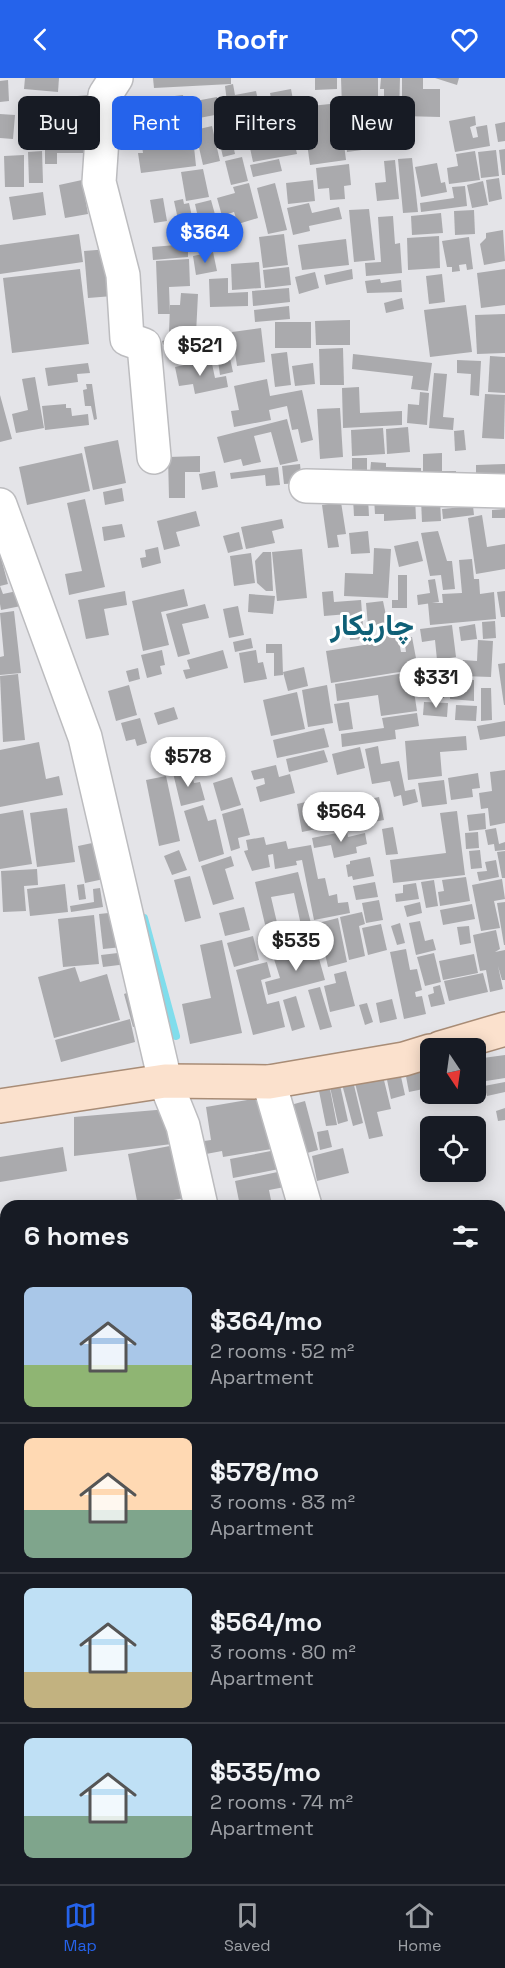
<!DOCTYPE html>
<meta charset="utf-8">
<style>
:root{--surface:#171b24;--page:#242831;--text:#f1f3f6;--muted:#9ea1a6;--line:#363941;--accent:#2563eb}
body{margin:0;font-family:"Space Grotesk",Vazirmatn,sans-serif;background:var(--page);color:var(--text);height:100vh;display:flex;flex-direction:column;font-size:22px;white-space:nowrap}
*{box-sizing:border-box;margin:0}
p{font-size:20px;color:var(--muted)}
.icon{flex:none;width:33px;height:33px;fill:none;stroke:currentColor;stroke-width:2;stroke-linecap:round;stroke-linejoin:round}
.map{position:relative;flex:1;overflow:hidden}
.sheet{position:absolute;left:0px;top:1122px;width:506px;height:684px;display:flex;flex-direction:column;background:var(--surface);border-radius:18px 18px 0 0;box-shadow:0 3px 15px #0003}
.sheet>*{flex:none}
.banner{position:absolute;left:18px;top:18px;width:470px;height:54px;display:flex;gap:12px}
.needle{width:39px;rotate:167deg}
.tools{position:absolute;left:420px;top:960px;display:grid;gap:12px}
.tools a{display:grid;place-items:center;width:66px;height:66px;border-radius:9px;background:var(--surface);box-shadow:0 3px 15px #0003;font-size:30px}
.price{position:absolute;translate:-50% -51px;padding:0 14px;border-radius:21px;background:#fff;color:#222;font-size:20px;line-height:39px;filter:drop-shadow(0 2px 3px #0008)}
.price::after{content:'';position:absolute;left:50%;top:36px;width:18px;height:14px;margin-left:-9px;background:inherit;clip-path:polygon(0 0,100% 0,50% 100%)}
.price.selected{background:var(--accent);color:#fff}
ul{padding:0;list-style:none}
li{display:flex;align-items:center;gap:18px;height:150px;padding:0 24px}
li+li{border-top:2px solid var(--line)}
li span{display:grid;place-items:center;flex:none;width:168px;height:120px;border-radius:9px;color:#555}
li>.icon{margin-inline-start:auto}
span .icon{width:72px;height:72px;fill:#fffc;stroke-width:1}
li b{font-size:26px}
h2{display:flex;justify-content:space-between;align-items:center;height:72px;padding:0 24px;font-size:26px}
.pill{padding:0 21px;border-radius:9px;background:var(--surface);box-shadow:0 3px 15px #0003;font-size:21px;line-height:54px}
.pill.selected{background:var(--accent);color:#fff}
header{display:flex;justify-content:space-between;align-items:center;height:78px;padding:0 24px;background:var(--accent);color:#fff;font-size:27px;font-weight:700}
.tabs{display:flex;justify-content:space-around;align-items:center;height:84px;border-top:2px solid var(--line);background:var(--surface);font-size:16px;color:var(--muted)}
.tabs a{display:grid;justify-items:center;gap:3px}
.tabs .selected{color:var(--accent)}
.map>svg:first-child{display:block}
</style>
<header><svg class="icon" aria-label="back" viewBox="0 0 24 24"><path d="M15 5l-7 7 7 7"/></svg>Roofr<svg class="icon" aria-label="heart" viewBox="0 0 24 24"><path d="M12 20l-8-8c-3-5 5-10 8-4 3-6 11-1 8 4z"/></svg></header>
<div class="map">
<svg width="505" height="1806" viewBox="0 0 505 1806">
<rect width="100%" height="100%" fill="#e4e4e8"/>
<g fill="none" stroke-linecap="round" stroke-linejoin="round">
<g stroke="#80ddec" stroke-width="8">
<path d="M144 840 176 958"/>
<path d="M347 1806V1800"/>
</g>
</g>
<g fill="#aaaaad" fill-rule="evenodd">
<path d="M25 0H59L58 14 24 11Z"/>
<path d="M153 0H231V6L154 10Z"/>
<path d="M315 0H337V11L315 12Z"/>
<path d="M341 0H378V27L342 29Z"/>
<path d="M381 0H400L399 36H390V30H384V11H380Z"/>
<path d="M402 0H423V11H440V39L402 38Z"/>
<path d="M435 0H459L457 7Z"/>
<path d="M8 2 9 23 0 24V3Z"/>
<path d="M233 6 235 17 256 13 259 27 228 32 225 8Z"/>
<path d="M291 11 295 32 274 36 270 15Z"/>
<path d="M88 17 91 53 58 56 57 39H68L67 19Z"/>
<path d="M183 17 187 50 170 52 168 38 148 41 150 52 129 55 124 24Z"/>
<path d="M217 19 220 36 194 41 190 24Z"/>
<path d="M339 25 346 82 310 87 302 29Z"/>
<path d="M267 30 269 43 235 47 234 34Z"/>
<path d="M389 31 390 47 355 49 354 34Z"/>
<path d="M124 33 127 57 110 60 107 35Z"/>
<path d="M0 36 15 37 13 61 0 60Z"/>
<path d="M293 36 296 57 277 60 273 39Z"/>
<path d="M475 38 476 47 470 49 473 60 478 59 476 49 487 47 490 68 455 74 449 43Z"/>
<path d="M505 44V63L498 64 495 46Z"/>
<path d="M268 46 272 64 241 69 238 51Z"/>
<path d="M229 47 235 76 223 79 216 50Z"/>
<path d="M25 48H55L53 56H92V75H57V86H45V69H25Z"/>
<path d="M212 48 220 83 203 87 195 52Z"/>
<path d="M387 49 389 66 374 68 373 60 368 61 369 71 347 74 345 55Z"/>
<path d="M177 56 179 71 194 69 196 88 141 95 138 75H143L141 61Z"/>
<path d="M294 62 297 76 253 84 250 70Z"/>
<path d="M505 71V97H502L499 72Z"/>
<path d="M496 72 499 98 481 100 478 74Z"/>
<path d="M42 73 43 105H29L28 74Z"/>
<path d="M475 73 480 102 449 106 447 90 458 88 456 76Z"/>
<path d="M24 77V109H5L4 78Z"/>
<path d="M242 79 248 103 231 107 225 83Z"/>
<path d="M412 80 418 134 403 135 398 81Z"/>
<path d="M279 81 282 93 253 99 250 87Z"/>
<path d="M395 82 399 121 377 123 375 105 386 104 384 83Z"/>
<path d="M437 85 441 105 445 104 447 114 421 119 415 89Z"/>
<path d="M349 86 351 107 344 108 345 121 330 122 329 110 318 111 316 90Z"/>
<path d="M203 91 209 119 186 123 181 94Z"/>
<path d="M499 100 502 121 489 124 486 102Z"/>
<path d="M82 102 88 136 65 140 59 107Z"/>
<path d="M313 102 315 123 288 126 286 105Z"/>
<path d="M483 103 488 127 472 130 467 107Z"/>
<path d="M249 105 258 140 238 146 234 134 222 138 217 120 235 115 233 109Z"/>
<path d="M275 105 287 152 268 156 257 110Z"/>
<path d="M465 108 467 128 421 134 420 125 454 120 452 109Z"/>
<path d="M43 114 46 137 13 142 9 119Z"/>
<path d="M163 120 167 143 154 145 150 122Z"/>
<path d="M183 121 184 126 189 125 193 143 179 146 174 123Z"/>
<path d="M211 122 216 140 226 138 229 151 195 159 192 146 199 144 195 126Z"/>
<path d="M309 125 312 135 339 129 342 141 309 148 310 153 293 157 287 130Z"/>
<path d="M369 131 375 182 354 184 349 132Z"/>
<path d="M474 132 475 156 455 157 454 133Z"/>
<path d="M441 135 443 155 412 157 411 138Z"/>
<path d="M393 138 395 166 400 165 402 195 366 198 365 185 381 184 378 139Z"/>
<path d="M503 152 505 183 484 187 480 166 486 160V155Z"/>
<path d="M79 156 83 184 0 196V167Z"/>
<path d="M284 156 288 187 263 190 259 159Z"/>
<path d="M439 158 440 190 408 192 407 160Z"/>
<path d="M469 159 473 191 467 192 466 186 459 187 460 193 452 194V189H447L442 163Z"/>
<path d="M346 161 349 187 302 192 298 167Z"/>
<path d="M188 166V179L153 182 152 169Z"/>
<path d="M109 171 113 218 88 220 84 173Z"/>
<path d="M213 174 217 193 196 197 193 178Z"/>
<path d="M189 181 190 208 169 209 170 236H158L156 183Z"/>
<path d="M259 184 261 210 232 212 231 186Z"/>
<path d="M289 189 291 207 265 210 263 192Z"/>
<path d="M80 191 89 266 12 275 3 200Z"/>
<path d="M352 191 353 201 326 207 324 197Z"/>
<path d="M505 191V227L481 230 477 195Z"/>
<path d="M315 194 319 210 299 216 295 199Z"/>
<path d="M442 196 445 224 429 226 426 198Z"/>
<path d="M228 200V215L248 214V228L210 229 209 201Z"/>
<path d="M380 201 381 205 401 202 402 214 367 215 365 203Z"/>
<path d="M289 210 290 224 253 228 252 213Z"/>
<path d="M181 215 198 216 196 256 169 255 170 227H180Z"/>
<path d="M402 220 404 231 386 235 384 225Z"/>
<path d="M466 227 472 274 430 279 424 232Z"/>
<path d="M289 228 290 241 255 244 254 232Z"/>
<path d="M505 236V275L477 276 475 237Z"/>
<path d="M350 242V267H316L315 243Z"/>
<rect x="275" y="244" width="36" height="26"/>
<path d="M261 250 265 284 237 288 232 254Z"/>
<path d="M220 254 221 264 214 265 216 275 204 277 200 257Z"/>
<path d="M182 258 184 265 164 270 162 263Z"/>
<path d="M227 267 233 294 220 297 216 269Z"/>
<path d="M343 270 344 307H320L319 271Z"/>
<path d="M287 274 291 307 275 309 271 276Z"/>
<path d="M353 276 432 285 428 313 411 311 413 298 352 291Z"/>
<path d="M490 278 505 279V315L488 314Z"/>
<path d="M211 281 215 300 226 298 228 309 195 316 193 306 179 308 175 289Z"/>
<path d="M457 282 481 283 479 318 470 317 471 296 457 295Z"/>
<path d="M88 285 90 295 77 296 78 304 48 308 45 290Z"/>
<path d="M313 285 315 306 295 308 292 288Z"/>
<path d="M434 295 447 296 443 339 454 340 453 352 429 350Z"/>
<path d="M35 299 44 350 16 355 12 336 28 332 22 301Z"/>
<path d="M267 301 270 318 302 312 313 362 301 365 298 351 292 352 287 328 269 332 271 342 234 349 231 333 239 332 234 308Z"/>
<path d="M86 306H92L97 341 94 342 91 328H85L83 312 87 311Z"/>
<path d="M359 309 360 335 402 333V347L343 350 342 310Z"/>
<path d="M420 314 429 315 427 347 407 345 408 326 419 327Z"/>
<path d="M485 316 505 317 504 361 482 360Z"/>
<path d="M0 317 12 361 0 364Z"/>
<path d="M66 326V330H71L72 338 88 336 89 347 45 352 42 328Z"/>
<path d="M340 330 343 379 320 381 317 331Z"/>
<path d="M287 341 298 383 280 387 271 354 254 358 261 384 243 388 241 381 224 385 217 359Z"/>
<path d="M408 349 410 374 387 376 386 351Z"/>
<path d="M383 350 385 376 352 378 351 352Z"/>
<path d="M464 352 466 372 455 373 454 353Z"/>
<path d="M118 362 126 405 93 412 84 369Z"/>
<path d="M82 375 90 413 27 427 19 389Z"/>
<path d="M442 375V393H456V408L423 409V376Z"/>
<path d="M200 378V394H185V420H169L168 379Z"/>
<rect x="352" y="380" width="15" height="27"/>
<path d="M371 384 386 385V389L421 390V410L385 409 386 392 384 408 369 406Z"/>
<path d="M300 386 302 405 284 406 282 388Z"/>
<path d="M505 386V407L476 400V387Z"/>
<path d="M278 389 280 407 266 408 265 397 231 401 230 395Z"/>
<path d="M215 393 218 409 202 412 199 396Z"/>
<path d="M122 410 124 423 105 427 103 414Z"/>
<path d="M415 418 416 441 384 443V436H375L374 420Z"/>
<path d="M353 420H368L369 438H354Z"/>
<path d="M85 421 105 509 69 517 65 496 82 493 67 425Z"/>
<path d="M440 421 441 443 422 444 421 422Z"/>
<path d="M341 424 346 456 337 457 339 469 328 470 322 427Z"/>
<path d="M473 428 474 437 443 441 442 431Z"/>
<path d="M505 431V440H492V432Z"/>
<path d="M196 433 200 448 176 454 180 468 164 472 157 443Z"/>
<path d="M482 437 487 469 505 466V491L476 496 468 440Z"/>
<path d="M282 441 284 450 272 453 275 465 246 471 241 449Z"/>
<path d="M122 446 125 459 104 463 102 449Z"/>
<path d="M368 453 370 475 351 476 349 455Z"/>
<path d="M438 453 447 483H452L455 511 443 512 441 497 430 498 421 455Z"/>
<path d="M239 454 243 471 228 475 223 458Z"/>
<path d="M418 463 423 483 399 489 394 468Z"/>
<path d="M158 469 161 485 142 490 140 480 146 479 145 472Z"/>
<path d="M374 470 391 471 388 520 344 518 345 495 373 496Z"/>
<path d="M302 471 307 520 277 523 272 474Z"/>
<path d="M263 474H271L273 513H266L257 505 255 483Z"/>
<path d="M251 475 255 505 234 508 230 478Z"/>
<path d="M0 476 8 506 0 508 3 516 17 513 21 528 1 532 0 526Z"/>
<path d="M472 481 474 501H479L480 516 494 514 496 541 430 547 428 525H443L442 516 462 515 459 482Z"/>
<path d="M398 497H407V530H392V522H398Z"/>
<path d="M435 501 439 524 418 527 417 517 430 515 428 502Z"/>
<path d="M184 511 188 528 161 534 169 567 143 573 132 523Z"/>
<path d="M125 513 127 527 104 531 109 557 86 561 78 522Z"/>
<path d="M333 513 334 524 361 522 364 561 350 562 348 536 324 538 322 514Z"/>
<path d="M505 513V539H501L497 514Z"/>
<path d="M249 516 275 518 273 536 248 534Z"/>
<path d="M383 523 388 547 368 548 366 525Z"/>
<path d="M205 526 209 540 182 546 190 576 178 579 166 536Z"/>
<path d="M238 528 244 557 229 560 223 531Z"/>
<path d="M14 533 21 595 0 597V579L4 578 0 535Z"/>
<path d="M495 543 496 560 483 561 482 544Z"/>
<path d="M475 546 477 561 461 563 459 549Z"/>
<path d="M452 547 456 579 437 582 435 562 422 564 420 551Z"/>
<path d="M396 548 401 574H406L404 560 412 559 418 591 331 605 326 573 383 564 380 550Z"/>
<path d="M251 560 253 570 235 574 233 564Z"/>
<path d="M478 562 493 563 491 599 462 598 463 582 477 583Z"/>
<path d="M266 566H282L283 597 274 598V575H266Z"/>
<path d="M162 572 165 587 160 588 162 596 147 600 141 577Z"/>
<path d="M223 572 228 590 186 601 183 592 190 591 187 582Z"/>
<path d="M256 572 258 585 263 584 267 601 244 605 239 575Z"/>
<path d="M505 585V627H504L498 586Z"/>
<path d="M431 586 447 588 444 620 428 618Z"/>
<path d="M304 589 308 608 288 613 283 594Z"/>
<path d="M138 590 140 601 129 604 126 593Z"/>
<path d="M411 594 417 633 381 638 378 617 337 623 335 606Z"/>
<path d="M18 596 25 662 3 664 0 598Z"/>
<path d="M451 601 474 602V623L450 621Z"/>
<path d="M129 607 137 637 116 643 108 613Z"/>
<path d="M327 607 333 645 308 649 302 612Z"/>
<path d="M481 610H491L492 642 481 643Z"/>
<path d="M297 614 305 651 271 658 263 622Z"/>
<path d="M349 624 353 651 339 653 334 626Z"/>
<path d="M424 624 448 625 447 639 423 637Z"/>
<path d="M456 627 477 628 476 643 455 642Z"/>
<path d="M174 629 178 641 158 647 154 635Z"/>
<path d="M417 635 419 648 395 652 396 661 342 669 341 656 384 650 382 640Z"/>
<path d="M140 640 147 665 137 668 135 661 126 663 121 645Z"/>
<path d="M505 643V658L480 662 477 648Z"/>
<path d="M324 650 329 669 277 680 273 662Z"/>
<path d="M466 658 467 672 440 674 442 698 408 702 405 663Z"/>
<path d="M183 661 190 686 172 691 165 665Z"/>
<path d="M39 664 46 701 59 698 63 717 0 729V672Z"/>
<path d="M378 668 381 686 399 683 405 713 415 711 418 724 403 728 401 717 394 719 390 703 372 706 365 671Z"/>
<path d="M360 669 365 690 337 697 332 676Z"/>
<path d="M324 672 328 684 289 694 286 681Z"/>
<path d="M276 687 279 699 290 696 295 715 260 724 256 709 265 706 264 700 254 702 251 693Z"/>
<path d="M191 691 194 705 200 704 205 722 181 728 173 695Z"/>
<path d="M505 692V745L490 748 488 730 481 731 479 715 492 713 490 694Z"/>
<path d="M478 695 480 710 472 711 473 719 451 722 448 700Z"/>
<path d="M166 698 180 763 159 768 146 702Z"/>
<path d="M232 699 241 727 221 733 213 705Z"/>
<path d="M444 702 447 726 422 729 418 705Z"/>
<path d="M379 719 384 742 374 744 372 736 339 743 336 728Z"/>
<path d="M331 722 336 747 302 754 297 726 310 723 312 732 320 730 319 724Z"/>
<path d="M203 727 208 743 216 741 224 776 199 784 184 733Z"/>
<path d="M67 730 75 784 37 789 30 735Z"/>
<path d="M243 730 250 757 238 760 240 770 231 773 222 736Z"/>
<path d="M23 732 32 786 0 791V736Z"/>
<path d="M457 733 465 797 393 805 390 782 446 775 440 735Z"/>
<path d="M485 735 486 751 469 753 467 737Z"/>
<path d="M393 749 398 776 386 777 382 751Z"/>
<path d="M496 750 499 766 505 764V772L495 773 494 766 488 767 485 752Z"/>
<path d="M347 753 348 759 365 755 367 766 356 769 357 775 334 780 331 767 314 770 312 760Z"/>
<path d="M478 754 479 770 466 771 465 755Z"/>
<path d="M264 759 266 767 286 763 288 771 311 767 318 801 325 800 329 818 337 816 338 825 348 824 350 835 314 842 302 782 296 783 297 787 275 791 273 776 268 777 270 789 252 793 244 773 248 772 246 762Z"/>
<path d="M97 764 104 801 85 805 78 768Z"/>
<path d="M179 772 187 792 172 797 164 778Z"/>
<path d="M480 772 482 790 471 791 469 773Z"/>
<path d="M505 773V800H502L497 774Z"/>
<path d="M231 778 234 788 225 791 234 821 213 827 201 788Z"/>
<path d="M370 779 374 798 353 802 352 798 348 799 346 787 350 786V783Z"/>
<path d="M496 782 499 799 479 803 477 794 487 793 485 784Z"/>
<path d="M37 791 38 807 24 808 26 833 3 834 1 793Z"/>
<path d="M298 794 316 865 272 876 255 804ZM294 815 304 861 282 866 271 819Z"/>
<path d="M190 798 201 840 185 844 174 802Z"/>
<path d="M466 799 470 823 440 828 438 814 444 813 442 802Z"/>
<path d="M502 801 505 821 494 823 500 850 481 853 472 807Z"/>
<path d="M434 802 438 828 426 830 421 804Z"/>
<path d="M375 804 378 819 356 822 353 808Z"/>
<path d="M416 805 419 821 396 824 395 816 403 815V807Z"/>
<path d="M65 806 68 834 30 838 27 811Z"/>
<path d="M84 806 86 821 79 822 77 807Z"/>
<path d="M100 810 103 829 71 834 70 828 94 824 93 811Z"/>
<path d="M379 822 383 842 366 845 362 825Z"/>
<path d="M420 824 422 835 407 839 404 828Z"/>
<path d="M505 824V867H504L497 825Z"/>
<path d="M472 826 475 841 443 847 440 832Z"/>
<path d="M244 829 250 852 225 858 219 835Z"/>
<path d="M118 834 122 869 103 871 99 836Z"/>
<path d="M362 834 365 846 359 848 365 878 349 882 340 839Z"/>
<path d="M94 837 99 886 63 889 58 841Z"/>
<path d="M338 840 347 884 328 889 318 845Z"/>
<path d="M420 843 425 863 433 861 436 872 416 877 409 845Z"/>
<path d="M400 845 405 865 397 867 391 848Z"/>
<path d="M381 846 387 872 368 877 362 850Z"/>
<path d="M469 848 471 865 460 867 457 849Z"/>
<path d="M496 852 500 871 495 874 505 872V902H502L498 888 503 911 490 914 486 892 480 893 473 857Z"/>
<path d="M253 858 259 882 234 889 227 865Z"/>
<path d="M222 862 242 955 190 966 182 926 211 920 200 867Z"/>
<path d="M316 870 325 902 268 917 265 904 280 900 274 881Z"/>
<path d="M406 871 410 892 417 891 422 912 415 914 416 919 422 918 426 936 404 941 390 874Z"/>
<path d="M126 874 127 886 103 889 101 877Z"/>
<path d="M434 875 441 904 425 908 417 879Z"/>
<path d="M474 876 478 895 443 902 439 883Z"/>
<path d="M267 884 271 899 261 902 267 926 279 923 285 949 253 957 236 892Z"/>
<path d="M75 889 80 904 107 896 120 942 54 960 38 899Z"/>
<path d="M346 893 355 928 330 934 324 908 336 905 334 896Z"/>
<path d="M483 895 488 914 449 923 444 903Z"/>
<path d="M440 907 445 926 431 929 428 917 434 915 433 909Z"/>
<path d="M320 909 332 949 320 952 308 912Z"/>
<path d="M132 913 142 947 133 949 124 916Z"/>
<path d="M296 918 305 949 292 953 283 922Z"/>
<path d="M392 921 397 941 380 945 376 925Z"/>
<path d="M367 925 373 944 365 947 359 927Z"/>
<path d="M130 941 135 964 61 984 55 962Z"/>
<path d="M505 977V1000L486 1003 483 980Z"/>
<path d="M422 979 428 1010 409 1014 403 983Z"/>
<path d="M400 994 405 1017 391 1021 386 997Z"/>
<path d="M383 998 391 1031 377 1034 383 1058 369 1061 355 1005Z"/>
<path d="M353 1003 363 1045 353 1048 342 1006Z"/>
<path d="M505 1004V1014L487 1018 484 1008Z"/>
<path d="M340 1007 348 1043 338 1046 330 1009Z"/>
<path d="M330 1011 337 1047 326 1048 319 1013Z"/>
<path d="M264 1019 272 1071 223 1079 222 1073 206 1076 204 1063 211 1062 206 1029Z"/>
<path d="M305 1023 318 1072 300 1077 287 1028Z"/>
<path d="M505 1030V1042L498 1043 496 1033Z"/>
<path d="M168 1031 172 1066 74 1078V1039Z"/>
<path d="M328 1052 332 1069 320 1072 317 1054Z"/>
<path d="M175 1067 185 1120 138 1128 128 1076Z"/>
<path d="M63 1069 67 1093 0 1104V1079Z"/>
<path d="M343 1070 349 1095 317 1103 312 1078Z"/>
<path d="M276 1072 279 1091 233 1100 230 1081Z"/>
<path d="M287 1092 290 1108 269 1112 272 1127 282 1124 283 1128H240L235 1103Z"/>
<path d="M6 1135V1159L0 1160V1136Z"/>
<path d="M0 1164H4L6 1182V1210L0 1211Z"/>
<path d="M6 1213V1282L0 1284V1214Z"/>
<rect x="0" y="1473" width="6" height="36"/>
<path d="M505 1513V1542L500 1543V1514Z"/>
<path d="M500 1576H505V1595L500 1596Z"/>
<rect x="0" y="1609" width="6" height="18"/>
<path d="M505 1710V1744H500V1726Z"/>
<path d="M505 1747V1778L500 1779V1748Z"/>
<rect x="44" y="1800" width="35" height="6"/>
<rect x="181" y="1800" width="21" height="6"/>
<path d="M422 1800H444L445 1806H423Z"/>
</g>
<g fill="none" stroke-linecap="round" stroke-linejoin="round">
<g stroke="#bcbcbf" stroke-width="36">
<g id="minor">
<path d="M116 0 105 17 99 104 123 197 127 261 144 267 154 379"/>
<path d="M306 408 505 413"/>
<path d="M0 427 85 659 165 1003 183 1048 201 1128"/>
<path d="M269 1004 305 1128"/>
<path d="M500 1486H505"/>
<path d="M325 1806V1800"/>
</g>
</g>
<g stroke="#a88c76" stroke-width="36">
<g id="major">
<path d="M440 970 505 951"/>
<path d="M0 1028 165 1003 269 1004 404 981 430 973"/>
</g>
</g>
<use href="#minor" stroke="#fff" stroke-width="33"/>
<use href="#major" stroke="#fbe1cd" stroke-width="33"/>
</g>
<g text-anchor="middle" stroke-width="6" stroke-linejoin="round" paint-order="stroke">
<g font-size="30" font-weight="bold" fill="#0f6077" stroke="#fff">
<text x="372" y="557">چاریکار</text>
</g>
</g>
</svg>
<div class="tools">
<a><svg class="needle" viewBox="-14 -14 28 28"><path d="M0-13l5 13h-10z" fill="#e53935"/><path d="M0 13l5-13h-10z" fill="#9ea1a6"/></svg></a>
<a><svg class="icon" aria-label="locate" viewBox="0 0 24 24"><circle cx="12" cy="12" r="6"/><path d="M12 2v4M12 18v4M2 12h4M18 12h4"/></svg></a>
</div>
<b class="price selected" style="left:205px;top:186px">$364</b>
<b class="price" style="left:200px;top:299px">$521</b>
<b class="price" style="left:436px;top:631px">$331</b>
<b class="price" style="left:188px;top:710px">$578</b>
<b class="price" style="left:341px;top:765px">$564</b>
<b class="price" style="left:296px;top:894px">$535</b>
<div class="banner">
<a class="pill">Buy</a>
<a class="pill selected">Rent</a>
<a class="pill">Filters</a>
<a class="pill">New</a>
</div>
<section class="sheet">
<h2>6 homes<svg class="icon" aria-label="filters" viewBox="0 0 24 24"><path d="M4 7h16M4 17h16"/><circle cx="9" cy="7" r="2"/><circle cx="15" cy="17" r="2"/></svg></h2>
<ul>
<li><span style="background:linear-gradient(#a9c7e8 65%,#8fb573 0)"><svg class="icon" aria-label="home" viewBox="0 0 24 24"><path d="M3 11l9-7 9 7M6 9v11h12V9"/></svg></span><div><b>$364/mo</b><p>2 rooms · 52 m²</p><p>Apartment</p></div></li>
<li><span style="background:linear-gradient(#ffd9b3 60%,#7fa58c 0)"><svg class="icon" aria-label="home" viewBox="0 0 24 24"><path d="M3 11l9-7 9 7M6 9v11h12V9"/></svg></span><div><b>$578/mo</b><p>3 rooms · 83 m²</p><p>Apartment</p></div></li>
<li><span style="background:linear-gradient(#bfe0f5 70%,#c2b280 0)"><svg class="icon" aria-label="home" viewBox="0 0 24 24"><path d="M3 11l9-7 9 7M6 9v11h12V9"/></svg></span><div><b>$564/mo</b><p>3 rooms · 80 m²</p><p>Apartment</p></div></li>
<li><span style="background:linear-gradient(#bfe0f5 65%,#7fa58c 0)"><svg class="icon" aria-label="home" viewBox="0 0 24 24"><path d="M3 11l9-7 9 7M6 9v11h12V9"/></svg></span><div><b>$535/mo</b><p>2 rooms · 74 m²</p><p>Apartment</p></div></li>
</ul>
</section>
</div>
<nav class="tabs">
<a class="selected"><svg class="icon" aria-label="map" viewBox="0 0 24 24"><path d="M3 6l6-2 6 2 6-2v14l-6 2-6-2-6 2zM9 4v14M15 6v14"/></svg>Map</a>
<a><svg class="icon" aria-label="saved" viewBox="0 0 24 24"><path d="M7 4h10v16l-5-4-5 4z"/></svg>Saved</a>
<a><svg class="icon" aria-label="home" viewBox="0 0 24 24"><path d="M3 11l9-7 9 7M6 9v11h12V9"/></svg>Home</a>
</nav>
